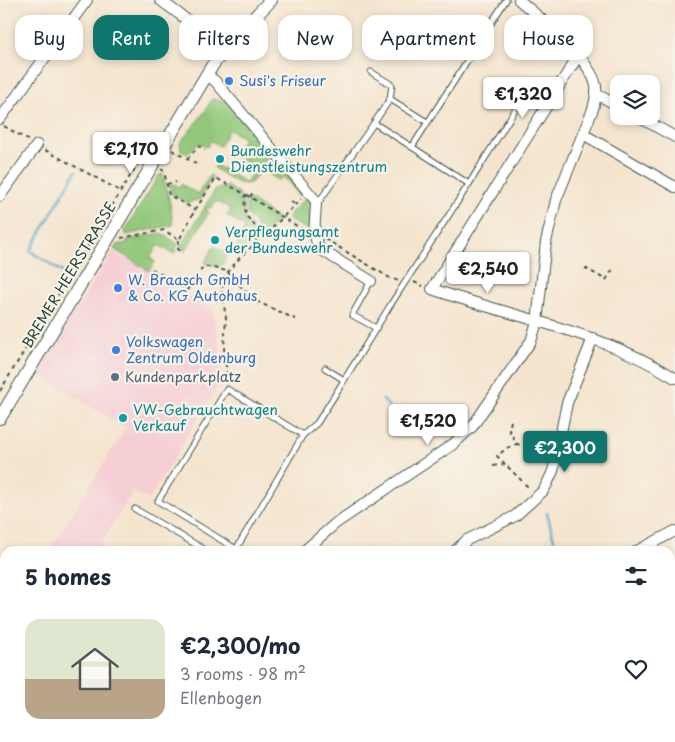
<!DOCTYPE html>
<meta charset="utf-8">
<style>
:root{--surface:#fff;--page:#f2f2f3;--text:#1f2937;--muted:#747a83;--line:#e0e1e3;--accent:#0f766e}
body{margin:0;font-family:"Playpen Sans",sans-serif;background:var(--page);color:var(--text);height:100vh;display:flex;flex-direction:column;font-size:19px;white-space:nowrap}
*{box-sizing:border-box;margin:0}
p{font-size:16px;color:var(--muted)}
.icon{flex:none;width:28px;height:28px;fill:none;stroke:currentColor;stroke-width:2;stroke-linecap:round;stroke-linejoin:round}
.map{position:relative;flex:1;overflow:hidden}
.sheet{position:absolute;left:0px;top:546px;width:675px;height:196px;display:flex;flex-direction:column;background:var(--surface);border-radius:15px 15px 0 0;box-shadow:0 2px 8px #0003}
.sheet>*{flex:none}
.hud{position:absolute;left:15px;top:15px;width:645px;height:45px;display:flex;gap:10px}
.tools{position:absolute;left:610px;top:75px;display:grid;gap:10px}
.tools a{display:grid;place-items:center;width:50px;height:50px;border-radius:10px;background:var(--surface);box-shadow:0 2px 8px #0003;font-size:25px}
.price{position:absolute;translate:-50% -42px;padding:0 11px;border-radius:5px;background:#fff;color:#222;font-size:16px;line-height:32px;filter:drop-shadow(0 1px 2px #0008)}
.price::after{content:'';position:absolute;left:50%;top:30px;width:15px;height:11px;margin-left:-8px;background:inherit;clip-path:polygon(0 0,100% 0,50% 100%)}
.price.active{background:var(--accent);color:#fff}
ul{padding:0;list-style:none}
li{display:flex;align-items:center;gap:15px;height:125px;padding:0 25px}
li+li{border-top:1px solid var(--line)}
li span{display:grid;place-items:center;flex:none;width:140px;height:100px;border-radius:15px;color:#555}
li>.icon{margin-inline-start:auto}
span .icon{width:60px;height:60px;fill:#fffc;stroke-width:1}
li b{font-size:21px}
h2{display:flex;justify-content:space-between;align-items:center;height:60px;padding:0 25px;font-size:21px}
.pill{padding:0 18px;border-radius:15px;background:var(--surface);box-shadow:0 2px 8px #0003;font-size:18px;line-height:45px}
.pill.active{background:var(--accent);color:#fff}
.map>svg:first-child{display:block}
</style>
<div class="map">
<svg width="675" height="742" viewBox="0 0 675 742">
<rect width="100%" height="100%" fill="#f7f3e8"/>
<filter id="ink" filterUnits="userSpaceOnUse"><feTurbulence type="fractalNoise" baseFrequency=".02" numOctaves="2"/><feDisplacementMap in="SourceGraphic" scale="10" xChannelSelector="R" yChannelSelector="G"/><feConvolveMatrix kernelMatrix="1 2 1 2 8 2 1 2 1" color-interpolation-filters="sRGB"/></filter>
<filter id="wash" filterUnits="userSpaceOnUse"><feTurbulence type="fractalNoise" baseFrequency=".0096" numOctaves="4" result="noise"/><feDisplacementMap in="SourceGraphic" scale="20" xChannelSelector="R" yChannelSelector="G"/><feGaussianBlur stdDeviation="1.12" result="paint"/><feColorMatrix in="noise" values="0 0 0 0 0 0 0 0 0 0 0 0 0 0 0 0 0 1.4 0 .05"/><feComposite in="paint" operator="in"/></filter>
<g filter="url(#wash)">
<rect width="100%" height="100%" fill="#f5e5cf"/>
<path fill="#f6cfd5" d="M113 251 212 309 220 346 223 377 149 500 133 491 97 551H49L126 428 37 373Z"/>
<g fill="#91c779" stroke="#588256">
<path d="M212 99 222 101 227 100 270 154 252 182C240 189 225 175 214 168L216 165 246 183 255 168 234 155 244 139 229 129 220 146 211 141 207 147 199 143 187 154 181 150 180 143 206 110Z"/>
<path d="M279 165 303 192 300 196 284 177 278 180 269 174C268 169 274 165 279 165Z"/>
<path d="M162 174H163L170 203 173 225 126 235 125 231 159 175Z"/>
<path d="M210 175 213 177 200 199 187 203 172 194 169 185 175 184 179 187 181 184 198 194Z"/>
<path d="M227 186C247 198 243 201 245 223L252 226 254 241 241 253 235 250 245 227 227 216 231 209 216 201 212 208 210 207 208 209 204 208 215 190Z"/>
<path d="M306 197 310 200V227L308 230 288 219V216Z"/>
<path d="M248 198 279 219 259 237 255 223 247 214 246 200Z"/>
<path d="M204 209 209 212 185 251 180 247Z"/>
<path d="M161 233 178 244 174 254 158 245 150 258 155 262 149 271 114 249 117 245 127 243V240Z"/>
<path d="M214 246 228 254 221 266 206 264 205 262Z"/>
<path d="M497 738H592L595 742H491Z"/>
</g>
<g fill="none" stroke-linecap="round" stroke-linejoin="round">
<g stroke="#4da6ca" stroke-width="2.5">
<path d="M64 273 30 251 76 171"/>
<path d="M383 400 408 428 414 429 438 406"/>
<path d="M547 513 557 551"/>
<path d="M601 738 604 742"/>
</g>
</g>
</g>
<g filter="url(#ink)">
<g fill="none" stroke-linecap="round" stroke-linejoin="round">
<g stroke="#3f564b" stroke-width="7">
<g id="service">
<path d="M371 72 392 85 390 99"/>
<path d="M374 123 390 99 427 122"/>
<path d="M412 147 469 184"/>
<path d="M316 206 374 123 412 147 506 0"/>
<path d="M371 281 352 315 376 328"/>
<path d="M325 368 344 380"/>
<path d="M135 509 207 551"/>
<path d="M236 549 158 501 227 389 303 435"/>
<path d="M235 551 303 435 317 423 333 398 391 304 469 184 531 84"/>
<path d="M0 702 5 706"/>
<path d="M47 738 53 742"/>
<path d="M175 738 179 742"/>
<path d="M58 742 62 738"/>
<path d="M202 742 203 738"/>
<path d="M265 742 266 738"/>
</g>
</g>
<g stroke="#3f564b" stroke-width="12">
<g id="minor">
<path d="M160 0 225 48"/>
<path d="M578 56 432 289C514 318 601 331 675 378"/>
<path d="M207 75 215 81 316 201C316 218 311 235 320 249L371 281"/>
<path d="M596 94 619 106"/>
<path d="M637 116 675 137"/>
<path d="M0 119 87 0"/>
<path d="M583 134 675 187"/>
<path d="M0 196 37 145"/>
<path d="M304 551 336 523 452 445 472 427 531 341 537 322 546 242 556 200 593 109C595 101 597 94 596 86 591 59 540 18 519 0"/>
<path d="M455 551 467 540 515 516 543 491 547 484 553 471 567 403 593 338"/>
<path d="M637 551 675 531"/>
<path d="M670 659 675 657"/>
<path d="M325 738 329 742"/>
<path d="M357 742 362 738"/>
</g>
</g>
<g stroke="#3f564b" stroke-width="14">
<path id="tertiary" d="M0 418 212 66 225 48 271 0"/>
</g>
<g stroke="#3f564b" stroke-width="2" stroke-dasharray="4 4" stroke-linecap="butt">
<path d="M4 126 28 140"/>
<path d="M45 150 122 192"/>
<path d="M172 150 196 164"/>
<path d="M187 159 199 146 205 150"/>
<path d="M161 169 164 171 169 195 195 210"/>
<path d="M167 184 176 182"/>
<path d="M246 194 244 198 246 216 254 224 256 240"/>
<path d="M250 197 254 191"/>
<path d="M291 201 295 205"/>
<path d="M121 238 164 230 179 240 195 210 216 178 250 197 305 231"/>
<path d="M325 239 390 278 399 281"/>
<path d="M179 240 178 249 183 254"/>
<path d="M585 268 606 280 613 269"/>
<path d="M152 269 187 290 204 266 227 271 244 290 256 301 295 319"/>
<path d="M414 282 423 286"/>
<path d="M228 383 224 348 226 318 222 293 224 277 242 255 271 229 301 199"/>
<path d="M0 391 138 163 141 162"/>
<path d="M511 421 509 430 517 444 540 450 546 455"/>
<path d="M505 464 497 456 507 448 517 444"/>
<path d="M493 466 505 464 530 489"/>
<path d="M592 738 594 742"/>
<path d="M564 742 571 738"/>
</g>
<use href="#service" stroke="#fff" stroke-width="5"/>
<use href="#minor" stroke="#fff" stroke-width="10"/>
<use href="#tertiary" stroke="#fff" stroke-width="12"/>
</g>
</g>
<g fill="#3f7fe0" stroke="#f7f3e8" stroke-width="2">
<circle cx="229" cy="81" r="5"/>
<circle cx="118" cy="288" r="5"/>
<circle cx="116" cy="350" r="5"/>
</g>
<g fill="#0f9aa8" stroke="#f7f3e8" stroke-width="2">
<circle cx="220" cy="159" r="5"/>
<circle cx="215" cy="240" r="5"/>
<circle cx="123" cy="418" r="5"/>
</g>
<circle fill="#5c6f8a" stroke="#f7f3e8" stroke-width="2" cx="115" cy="377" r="5"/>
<g text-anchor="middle" stroke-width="4.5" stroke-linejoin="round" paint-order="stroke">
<g font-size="14" fill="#366cbe" stroke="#f7f3e8" text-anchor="start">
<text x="239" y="86">Susi's Friseur</text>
<text x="128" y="285">W. Braasch GmbH<tspan x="128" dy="16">&amp; Co. KG Autohaus</tspan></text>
<text x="126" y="347">Volkswagen<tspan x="126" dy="16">Zentrum Oldenburg</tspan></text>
</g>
<g font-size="14" fill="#0d838f" stroke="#f7f3e8" text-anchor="start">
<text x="230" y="156">Bundeswehr<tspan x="230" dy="16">Dienstleistungszentrum</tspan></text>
<text x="225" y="237">Verpflegungsamt<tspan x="225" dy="16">der Bundeswehr</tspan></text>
<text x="133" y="415">VW-Gebrauchtwagen<tspan x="133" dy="16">Verkauf</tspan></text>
</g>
<g font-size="14" fill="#1f3d34" stroke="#f7f3e8">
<text transform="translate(69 275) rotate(-59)" y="5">BREMER HEERSTRASSE</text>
</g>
<g font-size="14" fill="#4e5e75" stroke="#f7f3e8" text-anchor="start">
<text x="125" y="382">Kundenparkplatz</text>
</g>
</g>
</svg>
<div class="tools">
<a><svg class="icon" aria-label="layers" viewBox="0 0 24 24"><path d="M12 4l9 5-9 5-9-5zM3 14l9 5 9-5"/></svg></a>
</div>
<b class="price" style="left:523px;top:119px">€1,320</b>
<b class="price" style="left:131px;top:174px">€2,170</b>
<b class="price" style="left:488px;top:294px">€2,540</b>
<b class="price" style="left:428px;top:446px">€1,520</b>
<b class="price active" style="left:565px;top:473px">€2,300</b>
<div class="hud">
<a class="pill">Buy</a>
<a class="pill active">Rent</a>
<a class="pill">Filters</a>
<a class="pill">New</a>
<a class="pill">Apartment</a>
<a class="pill">House</a>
</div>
<section class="sheet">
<h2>5 homes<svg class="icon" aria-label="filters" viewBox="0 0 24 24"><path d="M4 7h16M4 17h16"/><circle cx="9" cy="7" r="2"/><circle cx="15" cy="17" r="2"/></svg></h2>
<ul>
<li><span style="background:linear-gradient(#dfe7d0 60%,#b9a48a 0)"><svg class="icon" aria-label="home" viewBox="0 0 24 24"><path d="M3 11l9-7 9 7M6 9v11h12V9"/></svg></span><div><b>€2,300/mo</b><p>3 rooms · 98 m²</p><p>Ellenbogen</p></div><svg class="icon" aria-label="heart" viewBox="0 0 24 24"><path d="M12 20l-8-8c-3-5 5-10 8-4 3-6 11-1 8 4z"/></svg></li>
</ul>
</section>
</div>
